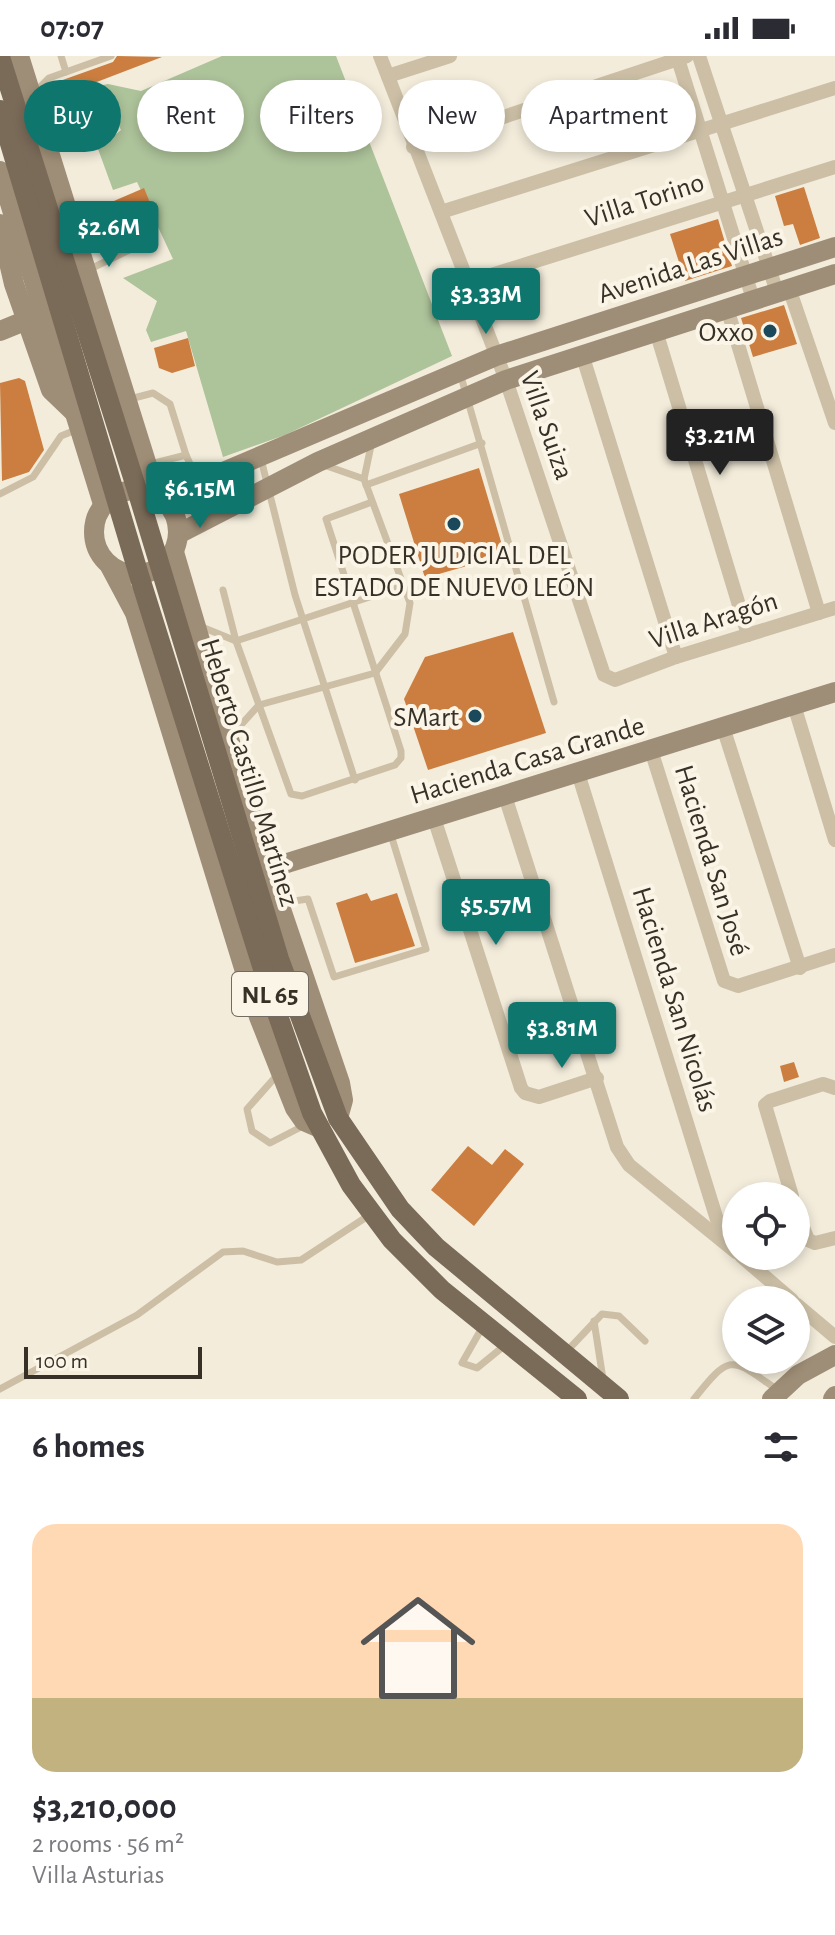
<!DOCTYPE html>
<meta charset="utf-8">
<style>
:root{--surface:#fff;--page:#f2f2f3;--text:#2b2b33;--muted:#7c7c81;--accent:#0f766e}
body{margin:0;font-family:"Alegreya Sans",sans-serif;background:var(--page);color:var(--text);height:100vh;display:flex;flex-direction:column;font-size:30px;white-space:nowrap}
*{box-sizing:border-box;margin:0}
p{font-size:26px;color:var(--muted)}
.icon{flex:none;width:44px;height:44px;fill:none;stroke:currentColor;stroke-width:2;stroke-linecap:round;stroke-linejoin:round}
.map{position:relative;height:1343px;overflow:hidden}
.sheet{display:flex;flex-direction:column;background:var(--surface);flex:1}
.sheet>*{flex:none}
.hud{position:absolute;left:24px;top:24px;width:788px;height:72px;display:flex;gap:16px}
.fabs{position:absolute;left:722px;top:1126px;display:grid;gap:16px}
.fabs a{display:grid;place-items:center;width:88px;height:88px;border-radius:50%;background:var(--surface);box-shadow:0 4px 12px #0003;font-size:40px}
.scale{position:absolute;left:24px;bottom:20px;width:178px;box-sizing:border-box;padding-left:8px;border:4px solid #373027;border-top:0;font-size:22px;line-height:28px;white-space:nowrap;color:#373027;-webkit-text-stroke:6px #faf5e7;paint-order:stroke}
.price{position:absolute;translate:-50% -68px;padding:0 18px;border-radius:8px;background:var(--accent);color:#fff;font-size:26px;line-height:52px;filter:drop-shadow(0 2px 4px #0008)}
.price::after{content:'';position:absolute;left:50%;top:48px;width:24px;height:18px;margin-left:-12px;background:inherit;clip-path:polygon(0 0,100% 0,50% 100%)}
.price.active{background:#222;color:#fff}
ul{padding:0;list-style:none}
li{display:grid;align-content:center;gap:16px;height:424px;padding:0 32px}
li span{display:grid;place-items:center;height:248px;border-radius:24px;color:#555}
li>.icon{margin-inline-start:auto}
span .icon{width:144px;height:144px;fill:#fffc;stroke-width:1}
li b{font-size:34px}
h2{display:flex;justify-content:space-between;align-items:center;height:96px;padding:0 32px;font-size:34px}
.chip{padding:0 28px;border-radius:36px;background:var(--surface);box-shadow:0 4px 12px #0003;font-size:28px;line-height:72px}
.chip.active{background:var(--accent);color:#fff}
.status{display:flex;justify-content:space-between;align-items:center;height:56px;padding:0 40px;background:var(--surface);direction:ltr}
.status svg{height:22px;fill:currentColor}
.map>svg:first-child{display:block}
</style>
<div class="status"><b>07:07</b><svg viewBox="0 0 49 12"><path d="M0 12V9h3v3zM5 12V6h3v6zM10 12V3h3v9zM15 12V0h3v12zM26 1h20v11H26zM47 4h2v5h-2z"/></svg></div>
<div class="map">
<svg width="835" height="1343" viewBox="0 0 835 1343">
<rect width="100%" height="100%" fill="#f3ecdb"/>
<path fill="#adc39a" d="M222 0H336L452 300 285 379 223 401 186 275 151 286 146 274 157 245 123 222 173 203 137 126 113 134 98 93 121 74 98 30 108 28 141 35Z"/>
<g fill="#cb7e40">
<path d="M117 0 162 1 81 32 92 70 98 68 105 83 73 96 60 55 66 53 57 26 113 6Z"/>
<path d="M804 131 820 182 800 189 793 168 784 170 775 140Z"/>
<path d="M144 132 157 164 115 181 102 178 93 154Z"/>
<path d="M718 163 732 210 685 225 670 178Z"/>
<path d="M784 249 797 288 753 301 741 262Z"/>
<path d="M188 282 195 310 172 317 159 312 154 292Z"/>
<path d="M19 322 25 325 44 394 29 416 2 425 0 327Z"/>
<path d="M479 412 505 499 425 522 399 438Z"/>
<path d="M238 424 242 431 209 448 205 438Z"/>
<path d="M513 576 546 677 428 714 404 643 425 601Z"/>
<path d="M367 837 371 845 397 837 415 890 355 907 336 847Z"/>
<path d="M794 1006 799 1021 784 1026 780 1010Z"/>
<path d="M468 1090 492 1109 505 1093 524 1108 474 1170 431 1134Z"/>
</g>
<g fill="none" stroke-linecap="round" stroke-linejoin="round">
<g stroke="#ccbfa6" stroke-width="7">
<path d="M61 0 66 16"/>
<path d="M35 36 49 22 111 0"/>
<path d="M88 214 152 183"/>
<path d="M460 317 554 646"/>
<path d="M130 343 153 337 170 348 186 399 151 408"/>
<path d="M186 399 198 426"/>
<path d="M261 403 295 539 355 724"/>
<path d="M324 409 364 423"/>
<path d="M366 429 482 387"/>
<path d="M0 438 33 421 61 380 78 373"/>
<path d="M223 534 236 585 291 738 302 740 395 709 401 702V695L326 463 372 446"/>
<path d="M197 569 236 585 403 530"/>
<path d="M230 681 259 649 375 617 405 578 410 547 364 423 372 385"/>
<path d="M280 847 308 843 334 921 426 893 391 779"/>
<path d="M279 1017 247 1053 252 1075 270 1087 303 1070"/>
<path d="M594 1265 603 1323"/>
<path d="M483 1270 462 1307 477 1312 504 1290"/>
<path d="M566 1296 602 1258 619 1260 645 1285"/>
<path d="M0 1333 137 1259 223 1196 243 1195 277 1206 301 1204 371 1158"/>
<path d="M694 1343C732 1295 731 1302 779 1335"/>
</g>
<g stroke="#ccbfa6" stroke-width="14">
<path d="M380 0 506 324 604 619 615 624 676 601 835 552"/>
<path d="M677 0 753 243"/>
<path d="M699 0 777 236"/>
<path d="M388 20 450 0"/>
<path d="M413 91 687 0"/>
<path d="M441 156 835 32"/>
<path d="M469 226 835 111"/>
<path d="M789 232 835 367"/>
<path d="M727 252 819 557"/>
<path d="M656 275 748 579"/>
<path d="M582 298 676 601"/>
<path d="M794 649 835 784"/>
<path d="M723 671 800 912"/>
<path d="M651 694 724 925 738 930 835 899"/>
<path d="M578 717 723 1183"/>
<path d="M505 740 617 1091 629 1109 736 1196"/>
<path d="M434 762 521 1032 525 1037 539 1041 597 1022"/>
<path d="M792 1140 765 1049 770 1045 823 1028 835 1032"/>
<path d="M796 1153 808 1184 815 1187 835 1182"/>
<path d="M741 1200 792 1244"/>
<path d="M796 1248 835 1281"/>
</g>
<g stroke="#9f8e77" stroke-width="20">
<path d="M19 0 156 438"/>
<path d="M0 115 103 448"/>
<path d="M0 168 14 228 51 334 75 357"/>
<path d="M0 275 27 264H38"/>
<circle cx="136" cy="476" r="42"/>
<path d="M162 442 496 300 835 191"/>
<path d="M178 478 318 406 506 324 835 218"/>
<path d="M174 496 267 812 340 1027 343 1044 338 1062"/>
<path d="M110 510 135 557 259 961 295 1052 304 1065 320 1072"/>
<path d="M220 828 835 636"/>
<path d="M772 1343 798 1319 835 1299"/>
<path d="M833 1343 835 1340"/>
</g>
<g stroke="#7a6a58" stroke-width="20">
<path d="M0 1 137 434 279 903 338 1062 400 1153 436 1191 619 1343"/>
<path d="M0 54 139 519 275 951 312 1057 351 1129 392 1184 442 1234 577 1343"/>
</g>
</g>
<g fill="#1b495b" stroke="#faf5e7" stroke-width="3">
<circle cx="770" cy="275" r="8"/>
<circle cx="454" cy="468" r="8"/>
<circle cx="475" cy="660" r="8"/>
</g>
<g text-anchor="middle" stroke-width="8" stroke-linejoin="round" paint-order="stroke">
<rect fill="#faf5e7" stroke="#726b61" stroke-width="2" x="232" y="916" width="76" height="44" rx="6"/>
<g font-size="26" font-weight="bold" fill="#373027">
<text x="270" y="947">NL 65</text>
</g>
<g font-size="28" fill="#373027" stroke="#faf5e7">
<text transform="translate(644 143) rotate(-18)" y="10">Villa Torino</text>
<text transform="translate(690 208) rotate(-18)" y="10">Avenida Las Villas</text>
<text transform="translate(548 369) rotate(71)" y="10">Villa Suiza</text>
<text transform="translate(713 563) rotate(-18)" y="10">Villa Aragón</text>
<text transform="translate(527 703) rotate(-17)" y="10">Hacienda Casa Grande</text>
<text transform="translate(251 716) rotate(73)" y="10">Heberto Castillo Martínez</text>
<text transform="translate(713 804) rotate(73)" y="10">Hacienda San José</text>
<text transform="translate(676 943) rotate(73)" y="10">Hacienda San Nicolás</text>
</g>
<g font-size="28" fill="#373027" stroke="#faf5e7" text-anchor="end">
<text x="754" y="285">Oxxo</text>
<text x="454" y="508" text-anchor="middle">PODER JUDICIAL DEL<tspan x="454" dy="32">ESTADO DE NUEVO LEÓN</tspan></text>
<text x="459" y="670">SMart</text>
</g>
</g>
</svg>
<div class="fabs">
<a><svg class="icon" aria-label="locate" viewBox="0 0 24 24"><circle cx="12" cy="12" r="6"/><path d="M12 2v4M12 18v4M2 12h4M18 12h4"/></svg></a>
<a><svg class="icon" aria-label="layers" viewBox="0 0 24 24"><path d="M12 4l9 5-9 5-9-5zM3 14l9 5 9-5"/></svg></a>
</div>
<div class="scale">100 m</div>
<b class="price" style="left:109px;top:213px">$2.6M</b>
<b class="price" style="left:486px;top:280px">$3.33M</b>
<b class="price active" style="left:720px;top:421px">$3.21M</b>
<b class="price" style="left:200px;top:474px">$6.15M</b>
<b class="price" style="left:496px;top:891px">$5.57M</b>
<b class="price" style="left:562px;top:1014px">$3.81M</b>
<div class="hud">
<a class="chip active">Buy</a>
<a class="chip">Rent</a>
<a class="chip">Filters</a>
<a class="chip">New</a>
<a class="chip">Apartment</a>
</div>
</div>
<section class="sheet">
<h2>6 homes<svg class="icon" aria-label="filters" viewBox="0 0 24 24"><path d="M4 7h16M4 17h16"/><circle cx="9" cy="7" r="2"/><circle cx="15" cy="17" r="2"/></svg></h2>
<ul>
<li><span style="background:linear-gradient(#ffd9b3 70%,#c2b280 0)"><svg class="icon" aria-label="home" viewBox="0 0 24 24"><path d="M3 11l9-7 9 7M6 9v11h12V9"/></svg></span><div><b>$3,210,000</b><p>2 rooms · 56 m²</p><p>Villa Asturias</p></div></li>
</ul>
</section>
